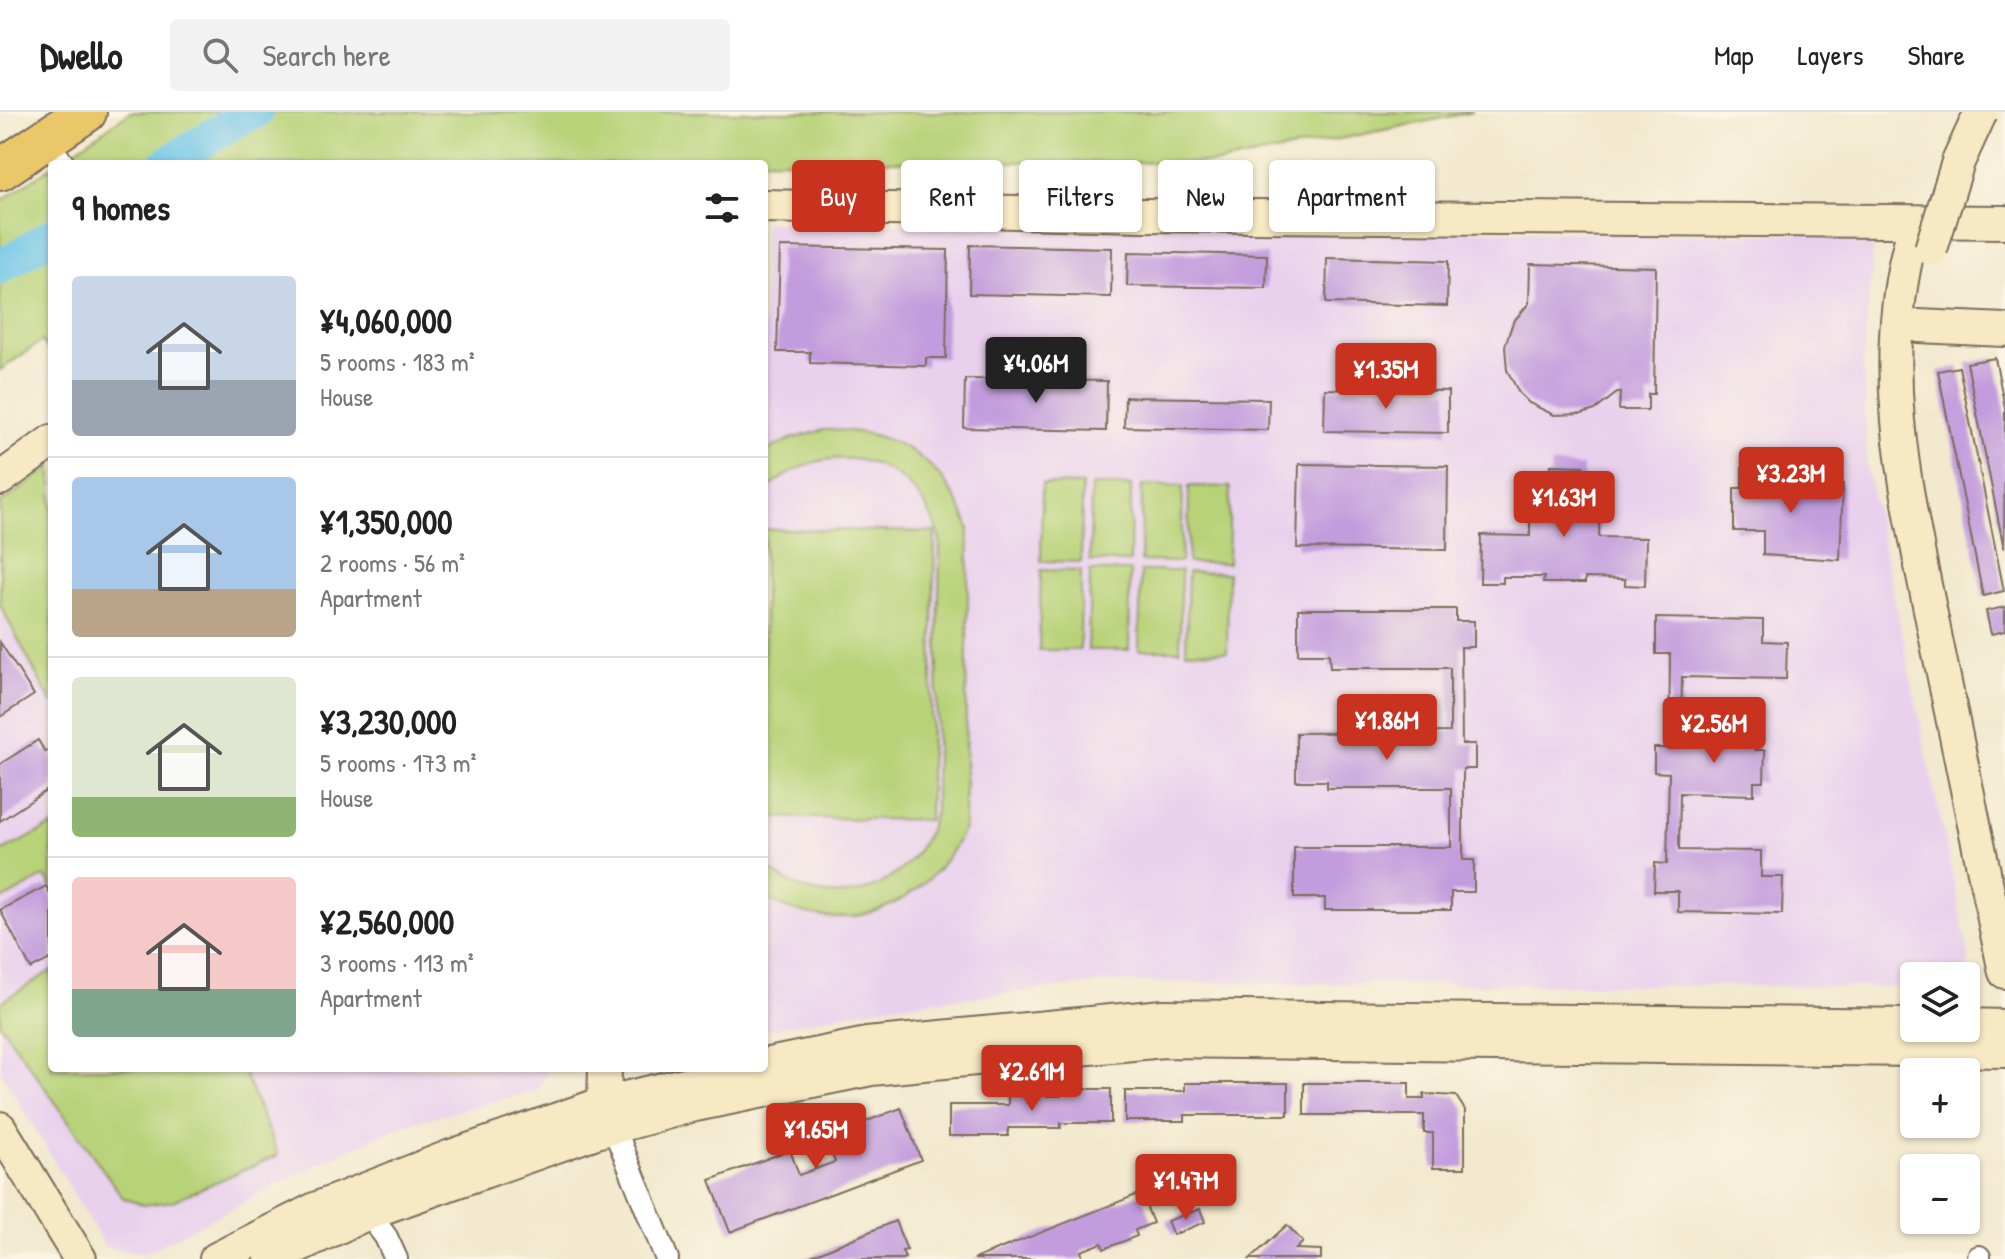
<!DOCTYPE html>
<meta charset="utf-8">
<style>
:root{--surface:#fff;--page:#f2f2f2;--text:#222;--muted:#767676;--line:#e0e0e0;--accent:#c8321e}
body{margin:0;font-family:"Patrick Hand",sans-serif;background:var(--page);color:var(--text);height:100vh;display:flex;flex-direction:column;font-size:30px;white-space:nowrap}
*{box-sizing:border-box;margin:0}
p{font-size:26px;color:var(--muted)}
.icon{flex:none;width:44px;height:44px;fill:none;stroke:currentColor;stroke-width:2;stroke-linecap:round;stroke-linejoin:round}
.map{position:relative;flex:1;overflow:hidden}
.sheet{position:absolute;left:48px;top:48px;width:720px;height:912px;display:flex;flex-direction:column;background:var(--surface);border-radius:8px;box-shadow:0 2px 6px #0004}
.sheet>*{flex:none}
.guide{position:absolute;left:792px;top:48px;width:760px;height:72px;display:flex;gap:16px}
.controls{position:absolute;left:1900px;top:850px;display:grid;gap:16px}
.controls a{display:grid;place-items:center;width:80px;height:80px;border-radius:8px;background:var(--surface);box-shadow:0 2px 6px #0004;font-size:40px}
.price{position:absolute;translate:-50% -68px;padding:0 18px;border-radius:8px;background:var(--accent);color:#fff;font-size:26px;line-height:52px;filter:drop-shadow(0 2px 4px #0008)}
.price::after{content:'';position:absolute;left:50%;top:48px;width:24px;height:18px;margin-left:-12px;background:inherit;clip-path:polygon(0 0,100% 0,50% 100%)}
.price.current{background:#222;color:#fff}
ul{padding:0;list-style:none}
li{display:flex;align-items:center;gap:24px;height:200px;padding:0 24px}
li+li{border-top:2px solid var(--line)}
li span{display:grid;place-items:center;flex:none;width:224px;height:160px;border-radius:8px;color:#555}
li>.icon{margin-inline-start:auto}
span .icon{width:96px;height:96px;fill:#fffc;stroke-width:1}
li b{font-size:34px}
h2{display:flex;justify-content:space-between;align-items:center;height:96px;padding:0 24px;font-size:34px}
.chip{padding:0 28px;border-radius:8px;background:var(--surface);box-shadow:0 2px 6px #0004;font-size:28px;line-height:72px}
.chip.current{background:var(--accent);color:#fff}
header{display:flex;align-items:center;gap:48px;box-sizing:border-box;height:112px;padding:0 40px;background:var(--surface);border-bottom:2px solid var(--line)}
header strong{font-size:38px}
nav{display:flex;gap:44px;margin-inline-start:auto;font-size:28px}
.search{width:560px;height:72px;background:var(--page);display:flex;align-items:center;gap:20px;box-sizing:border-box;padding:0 28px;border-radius:8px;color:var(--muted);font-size:30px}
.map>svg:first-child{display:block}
</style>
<header>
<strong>Dwello</strong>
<div class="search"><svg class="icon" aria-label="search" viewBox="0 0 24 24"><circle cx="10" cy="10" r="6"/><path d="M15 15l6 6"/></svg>Search here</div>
<nav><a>Map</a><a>Layers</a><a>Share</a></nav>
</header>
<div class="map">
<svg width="2005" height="1147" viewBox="0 0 2005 1147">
<rect width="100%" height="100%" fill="#fcf5e5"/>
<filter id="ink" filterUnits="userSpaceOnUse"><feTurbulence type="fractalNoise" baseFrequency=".0125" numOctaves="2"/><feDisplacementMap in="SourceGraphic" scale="16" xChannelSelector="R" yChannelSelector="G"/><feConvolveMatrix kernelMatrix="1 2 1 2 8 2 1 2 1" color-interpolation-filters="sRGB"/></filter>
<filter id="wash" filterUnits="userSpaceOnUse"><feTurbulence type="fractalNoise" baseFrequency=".006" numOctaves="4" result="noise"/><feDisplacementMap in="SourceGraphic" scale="32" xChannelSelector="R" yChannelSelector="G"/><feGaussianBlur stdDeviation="1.8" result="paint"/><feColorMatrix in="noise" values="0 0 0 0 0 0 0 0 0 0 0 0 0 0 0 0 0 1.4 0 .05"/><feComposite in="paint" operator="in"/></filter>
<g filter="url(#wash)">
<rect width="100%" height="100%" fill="#f2e9ce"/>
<g fill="#e9d1ed">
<path d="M764 110 1875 123 1863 245 1867 355 1965 825 1969 847 1967 856 1959 864H1914V875L1110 870 879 895 764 918Z"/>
<path d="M52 348V956H550L538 978 407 1012 328 1047 143 1142 105 1134 0 959V386Z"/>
</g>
<g fill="#b8d278" stroke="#7a7e4b" stroke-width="2">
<path d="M130 0H1473L1220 51 732 48 679 52H55Z"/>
<path d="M52 54V243L42 229 0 258V90Z"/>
<path d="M824 318C895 316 944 348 969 416L964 716C928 796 842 831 764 785V752C827 810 914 781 935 700L940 429C919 344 826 319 764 381V340L791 327Z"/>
<path d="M52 354V592L0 493V392Z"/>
<path d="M1042 372 1082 373 1081 450 1041 449Z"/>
<path d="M1091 373 1131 374 1130 450 1090 449Z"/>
<path d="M1142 373 1183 374 1181 450 1141 449Z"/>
<path d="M1189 374 1230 375 1228 451H1188Z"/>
<path d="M764 417 935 420 929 708 764 705Z"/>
<path d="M1041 458 1081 459 1080 538H1039Z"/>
<path d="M1090 459H1130L1129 538H1088Z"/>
<path d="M1141 459H1181L1180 538H1139Z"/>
<path d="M1188 460 1228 461 1227 540 1186 539Z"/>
<path d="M52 714V776L45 764 0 789V740Z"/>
<path d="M52 858V956H242L278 1043 172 1089 144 1093 123 1086 0 912V891Z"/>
</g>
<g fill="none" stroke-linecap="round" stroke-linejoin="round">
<g stroke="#6ac4e8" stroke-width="34">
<path d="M166 52 237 8 256 0"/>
<path d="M0 155 52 123"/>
</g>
</g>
<g id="blocks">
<g fill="#c39cdd">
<path d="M970 133 1112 136 1111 185 969 182Z"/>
<path d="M780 135 948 138 946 246H926V254L810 251V240H777Z"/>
<path d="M1128 140 1267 143 1266 176 1127 174Z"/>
<path d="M1327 146 1448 149 1447 194 1326 191Z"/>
<path d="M1530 152 1656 155 1654 282H1648V298H1619L1620 281H1617L1595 298 1582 302 1554 303 1529 291 1519 281 1507 258 1505 234 1513 210 1529 191Z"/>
<path d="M1995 246 2005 296 2004 437 1967 251Z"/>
<path d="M1959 255 2004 479 1983 484 1938 259Z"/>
<path d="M965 267 1107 269 1106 319 964 316Z"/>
<path d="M1325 277 1448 279V321L1324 319Z"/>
<path d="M1125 285 1269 287 1268 318 1124 315Z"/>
<path d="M1299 352 1448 354 1447 438 1297 436Z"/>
<path d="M1551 353 1583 354V364L1600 381 1599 425 1646 426 1645 474 1625 473V467L1585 466V471H1543L1544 465H1503V471H1480L1481 423 1530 424V380L1550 363Z"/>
<path d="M1742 356 1765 357V376L1782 377 1783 357 1808 358 1807 371 1843 372 1840 448 1763 443V419H1734V376H1742Z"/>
<path d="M2005 495V519L1991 522 1986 499Z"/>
<path d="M1298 497H1456V509H1474V535H1461L1462 632H1475V657H1463V748H1474V780H1451V798H1325V786H1294V735H1451V676H1327V669H1296V621L1450 620V556H1330L1329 542H1298Z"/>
<path d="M1656 506 1763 508V529L1787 530 1786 567 1682 565 1681 630 1755 631V638H1765L1764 670H1754V683L1680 681 1679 738 1761 739V765H1783L1782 802 1678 800V779H1654L1655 751 1667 752 1669 661 1654 660V636H1669L1670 542H1656Z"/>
<path d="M0 530 34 583 0 605Z"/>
<path d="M38 628 45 640 52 635V675L0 709V652Z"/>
<path d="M46 774 52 786V846L31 857 0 798Z"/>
<path d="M1185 971H1288V1003H1185V1009H1125V979H1185Z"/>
<path d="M1304 971H1409V987H1424V982L1456 984 1465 998V1056H1433V1021H1424V1003H1304Z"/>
<path d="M1061 977H1111V1011H1061V1016H1008V1024H949V993H1008V984H1061Z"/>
<path d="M901 996 921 1048 730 1120 710 1068 790 1038 799 1063 835 1050 825 1025Z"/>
<path d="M1141 1081 1153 1111 1135 1118 1137 1124 1104 1137 1102 1131 1081 1139 1083 1146 1080 1147H974Z"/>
<path d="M1200 1097 1205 1110 1173 1123 1167 1109Z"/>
<path d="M895 1109 907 1138 902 1139 905 1146 902 1147H804Z"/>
<path d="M1287 1113 1303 1130 1296 1137 1321 1138V1147H1250Z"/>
</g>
</g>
</g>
<g filter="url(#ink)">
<use href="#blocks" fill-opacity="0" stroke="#7b6d5c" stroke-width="2"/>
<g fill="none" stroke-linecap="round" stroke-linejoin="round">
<g stroke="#7b6d5c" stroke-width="26">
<g id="street">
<path d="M45 27 63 52"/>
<path d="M609 1004 667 1147"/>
<path d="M368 1101 386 1125 396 1147"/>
<path d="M1979 1145V1147"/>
</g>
</g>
<g stroke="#7b6d5c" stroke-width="36">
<g id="secondary">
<path d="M764 94 1142 103 2005 110"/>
<path d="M1910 131C1875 264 1910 396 1936 527 1958 638 1982 749 2005 860"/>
<path d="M1918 214 2005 218"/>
<path d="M0 367 52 329"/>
<path d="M1966 913 2005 914"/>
<path d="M764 953 867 932 1163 904 1914 913"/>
<path d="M604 991 605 956"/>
<path d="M0 1016 80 1147"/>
<path d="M216 1147 315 1097 451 1044 604 991 751 956"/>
<path d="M271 1147 368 1101 596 1020 695 993 871 957 1164 929 2005 939"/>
</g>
</g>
<g stroke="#7b6d5c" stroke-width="44">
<path id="highway" d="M0 58 86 0"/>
</g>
<use href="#street" stroke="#fff" stroke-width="22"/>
<use href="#secondary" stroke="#f7e9c3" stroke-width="32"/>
<use href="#highway" stroke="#eac769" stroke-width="40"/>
<g stroke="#7b6d5c" stroke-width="36" stroke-linecap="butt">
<path id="secondary-bridge" d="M1931 137 1958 50 1981 0"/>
</g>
<use href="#secondary-bridge" stroke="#f7e9c3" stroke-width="32"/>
</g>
</g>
</svg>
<div class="controls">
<a><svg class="icon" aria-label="layers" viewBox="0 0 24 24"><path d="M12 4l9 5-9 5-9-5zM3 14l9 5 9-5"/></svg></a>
<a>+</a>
<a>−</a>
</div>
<b class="price current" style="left:1036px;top:293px">¥4.06M</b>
<b class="price" style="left:1386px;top:299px">¥1.35M</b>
<b class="price" style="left:1791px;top:403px">¥3.23M</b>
<b class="price" style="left:1564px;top:427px">¥1.63M</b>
<b class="price" style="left:1387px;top:650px">¥1.86M</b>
<b class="price" style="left:1714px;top:653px">¥2.56M</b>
<b class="price" style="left:1032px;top:1001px">¥2.61M</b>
<b class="price" style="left:816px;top:1059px">¥1.65M</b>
<b class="price" style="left:1186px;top:1110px">¥1.47M</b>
<div class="guide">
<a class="chip current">Buy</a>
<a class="chip">Rent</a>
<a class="chip">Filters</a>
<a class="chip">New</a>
<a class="chip">Apartment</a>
</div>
<section class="sheet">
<h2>9 homes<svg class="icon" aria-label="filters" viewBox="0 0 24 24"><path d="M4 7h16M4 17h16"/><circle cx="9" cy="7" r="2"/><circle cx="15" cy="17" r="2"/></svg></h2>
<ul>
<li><span style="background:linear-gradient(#c9d6e8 65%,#9aa5b1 0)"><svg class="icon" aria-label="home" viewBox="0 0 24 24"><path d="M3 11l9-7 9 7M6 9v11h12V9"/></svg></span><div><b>¥4,060,000</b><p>5 rooms · 183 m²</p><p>House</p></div></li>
<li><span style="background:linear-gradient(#a9c7e8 70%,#b9a48a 0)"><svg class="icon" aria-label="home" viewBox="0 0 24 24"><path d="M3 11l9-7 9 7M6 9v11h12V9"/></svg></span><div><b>¥1,350,000</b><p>2 rooms · 56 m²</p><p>Apartment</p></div></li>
<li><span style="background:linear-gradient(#dfe7d0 75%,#8fb573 0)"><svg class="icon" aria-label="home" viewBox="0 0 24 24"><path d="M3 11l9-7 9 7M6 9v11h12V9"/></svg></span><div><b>¥3,230,000</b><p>5 rooms · 173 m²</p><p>House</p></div></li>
<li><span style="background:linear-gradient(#f6c9c9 70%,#7fa58c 0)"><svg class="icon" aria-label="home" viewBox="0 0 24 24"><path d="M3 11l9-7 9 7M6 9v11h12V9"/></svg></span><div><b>¥2,560,000</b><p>3 rooms · 113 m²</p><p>Apartment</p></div></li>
</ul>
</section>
</div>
